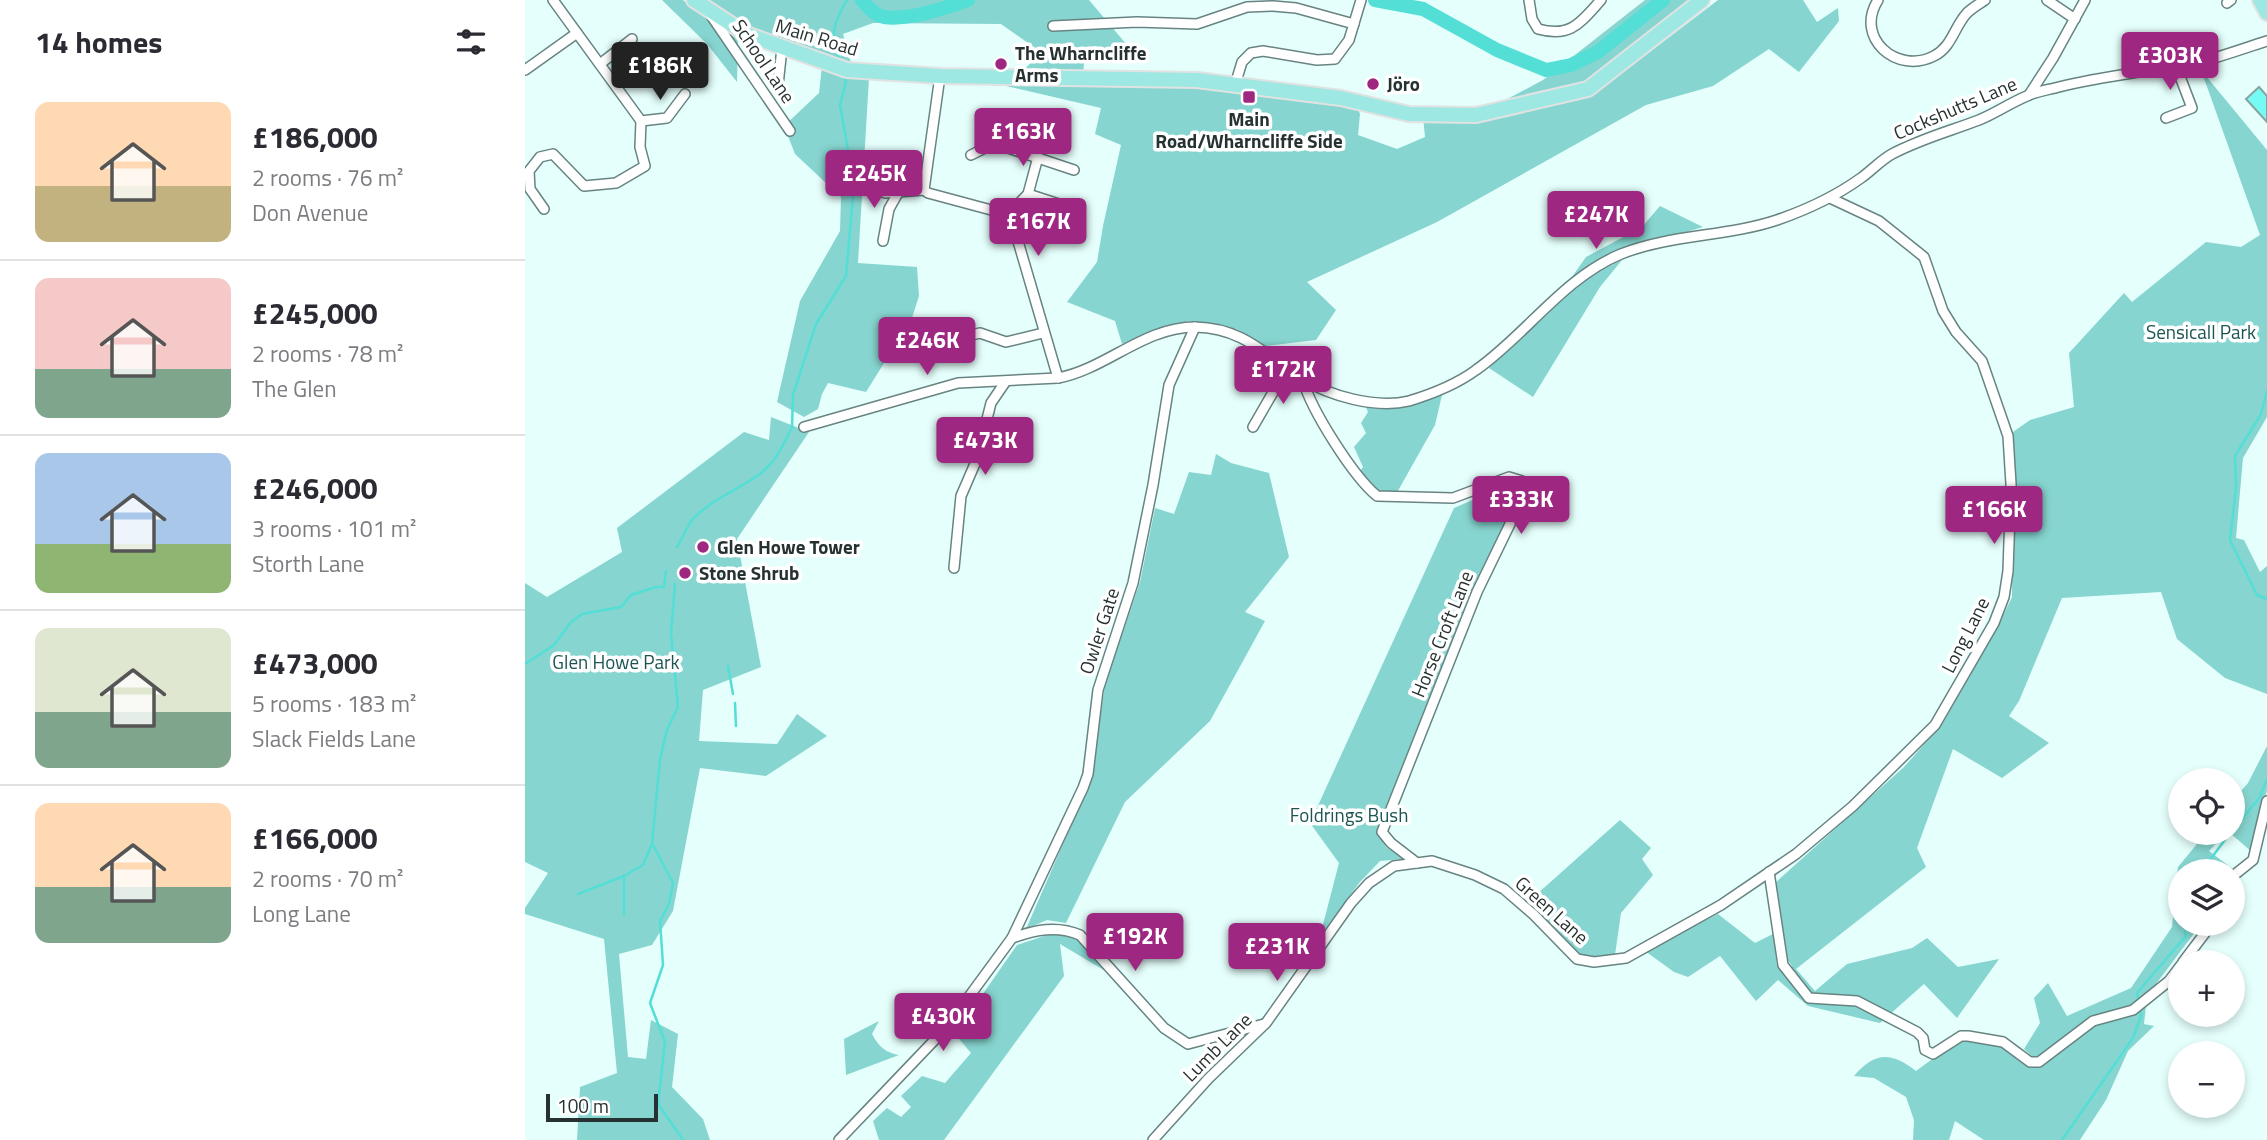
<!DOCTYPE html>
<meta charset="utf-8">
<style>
:root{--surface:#fff;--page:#f2f2f3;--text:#2b2b33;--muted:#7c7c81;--line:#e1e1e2;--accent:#9e2881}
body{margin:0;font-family:"Titillium Web",sans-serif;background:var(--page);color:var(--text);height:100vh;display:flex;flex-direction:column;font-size:26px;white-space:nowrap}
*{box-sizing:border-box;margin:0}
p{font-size:23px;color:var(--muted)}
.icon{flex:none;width:38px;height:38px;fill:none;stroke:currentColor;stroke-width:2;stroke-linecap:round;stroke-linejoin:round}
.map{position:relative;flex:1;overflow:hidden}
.drawer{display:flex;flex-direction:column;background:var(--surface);width:525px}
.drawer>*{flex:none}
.buttons{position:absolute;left:1643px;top:768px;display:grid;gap:14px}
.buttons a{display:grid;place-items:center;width:77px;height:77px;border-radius:50%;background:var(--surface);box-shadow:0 4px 10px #0003;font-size:35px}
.scale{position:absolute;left:21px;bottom:18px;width:112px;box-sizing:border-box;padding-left:7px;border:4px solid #263231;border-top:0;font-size:19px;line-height:24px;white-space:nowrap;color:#263231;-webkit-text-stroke:5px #fff;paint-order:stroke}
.price{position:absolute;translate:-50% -60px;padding:0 16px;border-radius:7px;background:var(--accent);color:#fff;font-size:23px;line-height:46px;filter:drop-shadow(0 2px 4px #0008)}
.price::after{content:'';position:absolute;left:50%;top:42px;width:21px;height:16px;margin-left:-10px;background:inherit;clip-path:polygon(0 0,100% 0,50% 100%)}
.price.current{background:#222;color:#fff}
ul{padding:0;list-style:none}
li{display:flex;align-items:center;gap:21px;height:175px;padding:0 35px}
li+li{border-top:2px solid var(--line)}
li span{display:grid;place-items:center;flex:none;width:196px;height:140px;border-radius:14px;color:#555}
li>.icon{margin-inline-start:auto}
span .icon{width:84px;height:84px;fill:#fffc;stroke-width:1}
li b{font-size:30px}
h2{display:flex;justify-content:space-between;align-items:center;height:84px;padding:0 35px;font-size:30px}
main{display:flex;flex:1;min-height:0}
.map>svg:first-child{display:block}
</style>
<main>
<section class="drawer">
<h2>14 homes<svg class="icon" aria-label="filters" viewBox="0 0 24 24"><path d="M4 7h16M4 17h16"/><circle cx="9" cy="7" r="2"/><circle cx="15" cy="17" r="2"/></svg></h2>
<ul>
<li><span style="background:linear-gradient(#ffd9b3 60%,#c2b280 0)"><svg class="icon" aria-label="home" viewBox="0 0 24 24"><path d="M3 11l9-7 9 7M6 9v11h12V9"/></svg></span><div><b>£186,000</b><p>2 rooms · 76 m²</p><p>Don Avenue</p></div></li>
<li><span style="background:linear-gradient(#f6c9c9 65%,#7fa58c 0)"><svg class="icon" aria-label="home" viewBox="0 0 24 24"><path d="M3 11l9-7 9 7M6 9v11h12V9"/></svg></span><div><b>£245,000</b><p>2 rooms · 78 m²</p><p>The Glen</p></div></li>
<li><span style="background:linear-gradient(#a9c7e8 65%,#8fb573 0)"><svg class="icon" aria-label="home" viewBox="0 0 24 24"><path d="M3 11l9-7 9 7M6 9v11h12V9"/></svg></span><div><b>£246,000</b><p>3 rooms · 101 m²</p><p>Storth Lane</p></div></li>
<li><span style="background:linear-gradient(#dfe7d0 60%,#7fa58c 0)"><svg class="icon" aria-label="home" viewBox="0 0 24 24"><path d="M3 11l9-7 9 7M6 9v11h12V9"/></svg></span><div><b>£473,000</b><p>5 rooms · 183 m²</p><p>Slack Fields Lane</p></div></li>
<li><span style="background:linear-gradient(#ffd9b3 60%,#7fa58c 0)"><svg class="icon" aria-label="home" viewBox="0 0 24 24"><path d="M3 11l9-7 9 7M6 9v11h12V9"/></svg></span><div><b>£166,000</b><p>2 rooms · 70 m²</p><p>Long Lane</p></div></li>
</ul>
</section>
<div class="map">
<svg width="1742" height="1140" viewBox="0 0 1742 1140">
<rect width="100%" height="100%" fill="#e5fffc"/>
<g fill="#87d5d0">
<path d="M137 0H158L172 12 213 35 212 82 182 44Z"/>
<path d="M175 0H564L607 51 560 53 558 74 498 71 516 52 476 24 348 23 318 34 327 67 232 35Z"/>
<path d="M1120 0H1168L1058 83 962 110 1018 80Z"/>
<path d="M1193 0H1278L1292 22 1313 8 1314 21 1274 72 1244 49 1188 86 1121 105 912 222 782 282 811 310 791 340 740 346 712 329 663 321 597 344 590 321 542 302 572 262 578 226 596 145 570 134 576 108 460 81 673 85 831 104 835 114 833 135 872 149 900 137 898 117 954 119 1067 96Z"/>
<path d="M297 66 344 78 333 263 392 267 394 296 387 318 341 392 303 383 297 394 293 409 279 417 252 402 275 301 315 231 316 197 270 154 259 126 294 93Z"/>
<path d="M1676 70 1742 150V417L1718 458 1711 538 1719 540 1735 572 1742 566V694L1700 678 1652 639 1636 592 1537 598 1494 701 1484 716 1524 743 1477 778 1428 749 1392 848 1401 867 1271 969 1290 991 1322 964 1387 948 1402 938 1433 967 1474 959 1432 1018 1399 984 1355 1023 1283 1006 1253 980 1231 1001 1195 956 1163 977 1149 972 1120 951 1193 914 1230 943 1248 934 1252 966 1260 973 1267 966 1262 959 1250 883 1379 767 1418 723 1473 626 1487 597 1488 432 1505 420 1549 407 1544 353 1599 293 1607 302 1681 242 1716 247 1735 235Z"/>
<path d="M1135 206 1178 227 1094 252 1042 284 1061 257 1117 227Z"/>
<path d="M1097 260 1075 287 1008 397 964 368C996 325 1049 282 1097 260Z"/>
<path d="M917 395 910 425 870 496 854 494 835 471 838 467 829 447 841 433 836 423 843 412 839 403C871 411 886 406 917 395Z"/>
<path d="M246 417 284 432 212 539 236 667 178 690 174 741 252 744 272 714 302 736 241 776 175 768 148 911 127 945 94 954 103 1057 121 1059 126 1020 153 1034 147 1087 178 1119 185 1140H52L55 1087 92 1073 79 939 0 914V908L23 873 0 862V583L22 597 97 552 92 528 219 432 244 440Z"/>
<path d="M691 454 706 463 744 473 764 557 720 612 740 621 685 721 600 802 541 923 522 920 501 929 567 777 580 684 615 582 630 508 649 514 664 472 686 475Z"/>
<path d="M987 483 995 492 949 585 852 829 861 847 878 859 855 861 835 882 795 936 814 863 785 823 929 508Z"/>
<path d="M1742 746V790L1727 852 1705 833H1708V800L1723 783Z"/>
<path d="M1095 820 1126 848 1117 859 1128 875 1096 913 1090 955 1073 958 1052 954 1002 903Z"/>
<path d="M1681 833H1701L1684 851 1709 870 1656 872V924H1674L1673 928 1622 996 1619 1024 1629 1026 1603 1051 1581 1100 1555 1140H1459L1430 1121 1424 1140H1388L1389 1120 1381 1097 1349 1078 1329 1076C1349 1052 1366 1051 1391 1071L1436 1038 1477 1044 1504 1065 1515 1057 1507 1056 1499 1049 1515 1023 1509 998 1523 983 1542 1016 1606 988 1647 927 1653 867Z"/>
<path d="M525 934 550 936 582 972 535 944 539 976 419 1140H354L348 1121 362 1108 376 1117 386 1107 376 1096 397 1076 420 1083 446 1053 430 1034 492 945Z"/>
<path d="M354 1021 347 1034C353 1046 361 1053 374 1055L321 1075 319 1039Z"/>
</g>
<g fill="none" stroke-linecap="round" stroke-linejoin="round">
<g stroke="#53ded6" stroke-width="2.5">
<path d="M314 60C305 35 308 23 322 0"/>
<path d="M1742 391 1736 414 1710 456 1711 488 1705 540 1732 595 1742 599"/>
<path d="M267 428 268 395 291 324 321 276 329 184 315 105 321 82 319 76"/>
<path d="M152 547C158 538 161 527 168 519 187 499 211 491 232 476 249 465 259 444 267 427"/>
<path d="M0 664 29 645 46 622 57 614 96 607 106 595 131 587H139L141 571"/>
<path d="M203 666 208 694"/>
<path d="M210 703 211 726"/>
<path d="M1708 830 1735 797 1742 779"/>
<path d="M128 845 148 883 144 904 135 921 138 965 125 1003 140 1042 133 1104 158 1140"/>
<path d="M1676 872 1705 833"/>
<path d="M53 894 99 876"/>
<path d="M99 915V876L118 865 127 844 135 759 142 730 153 707 146 633 150 584"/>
<path d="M1614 1003 1612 993 1660 937V924"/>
<path d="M1537 1140 1608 1038 1616 1016 1615 1010"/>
</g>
<g stroke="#53ded6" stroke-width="14">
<path d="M337 0C343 7 349 15 359 17 382 21 421 8 443 0"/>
<path d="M850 0 898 9 972 50 1021 70 1046 65 1073 52 1138 0"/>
</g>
</g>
<path fill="#75fbf3" stroke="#86a4a2" stroke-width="2" d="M1734 87 1742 96V122L1721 99Z"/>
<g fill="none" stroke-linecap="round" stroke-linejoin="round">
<g stroke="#678482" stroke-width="12">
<g id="street">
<path d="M1004 0 1007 19 1013 29C1046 38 1055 23 1076 0"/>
<path d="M1353 0C1329 38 1372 75 1409 56 1427 47 1429 27 1442 13 1447 8 1454 4 1460 0"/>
<path d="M1522 0 1550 19"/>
<path d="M1702 3 1706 0"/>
<path d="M185 14 265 131"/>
<path d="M528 26 612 22 672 24 722 7 748 6 771 8 829 24"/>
<path d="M75 64 107 39"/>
<path d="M0 70 52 33"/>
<path d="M415 76 399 190 403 193 470 211 481 217 490 231 533 378C581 369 619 327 670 327 718 328 739 354 776 378 804 396 851 409 884 401 907 394 932 384 951 370 1001 335 1038 278 1096 254 1146 234 1201 237 1252 220 1281 210 1311 196 1336 178 1346 171 1356 160 1367 154 1395 139 1425 131 1454 120 1471 113 1485 103 1502 96 1512 91 1523 90 1534 87 1573 77 1612 73 1652 66 1683 62 1713 50 1742 41"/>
<path d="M253 85 257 48"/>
<path d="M710 85 717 62 726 53 738 51 792 60 810 59 824 40 836 0"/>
<path d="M1504 95 1528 58 1560 0"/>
<path d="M1641 118 1667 108 1651 66"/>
<path d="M116 121 142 118 160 94"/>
<path d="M446 155 464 146 474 145 549 170"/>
<path d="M360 193 399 190"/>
<path d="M503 194 543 207"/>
<path d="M19 209 5 189 4 171 15 157 28 154 59 186 91 183 120 166 115 147 116 121 28 0"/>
<path d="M481 217 503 194 513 157"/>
<path d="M358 241 364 209 374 191"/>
<path d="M430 339 455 333 481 342 518 333"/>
<path d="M778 380C786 410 828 476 852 496L928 498 984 477 997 481 1001 491 952 592 857 832 866 843 892 863"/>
<path d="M279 427 433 383 533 378"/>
<path d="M728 427 762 368"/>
<path d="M429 568 436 496 452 459 466 403 481 381"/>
<path d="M1244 872 1258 965 1284 998 1332 1001 1392 1032 1398 1038 1400 1050 1408 1054 1436 1036H1443L1478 1042 1505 1062H1514L1568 1021 1608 1010 1644 981 1656 965"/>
<path d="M1708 876 1728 860 1742 801"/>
<path d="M487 938C510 930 532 925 555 935L639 1028 663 1044 739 1024"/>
<path d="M1658 962 1680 933 1681 924"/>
<path d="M314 1140 421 1028 487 938 558 788 563 774 573 690 608 583 628 485 644 385 670 327"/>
<path d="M628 1140 683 1079 741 1023 826 903 844 883 869 866 907 861 950 875 979 889 1009 915 1052 959 1069 962 1101 958 1196 905 1271 854 1328 806 1410 725 1469 623 1479 597 1483 571 1486 484 1483 436 1457 361 1431 332 1418 311 1399 257 1354 221 1305 198"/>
</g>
</g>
<g stroke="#e1e2e2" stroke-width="18">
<g id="primary">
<path d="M169 0 221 34 322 70 415 76 672 80 816 98 884 114 951 115 1063 89 1177 0"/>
<path d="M1735 0 1742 13"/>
</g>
</g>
<use href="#street" stroke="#fff" stroke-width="9"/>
<use href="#primary" stroke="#9de8e3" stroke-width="14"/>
</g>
<g fill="#9e2881" stroke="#fff" stroke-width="2.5">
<circle cx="476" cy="64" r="7"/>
<circle cx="848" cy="84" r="7"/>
<rect x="717" y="90" width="14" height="14" rx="3.5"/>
<circle cx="178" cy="547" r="7"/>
<circle cx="160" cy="573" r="7"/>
</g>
<g text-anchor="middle" stroke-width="7" stroke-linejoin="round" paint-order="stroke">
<g font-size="19" fill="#263231" stroke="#fff">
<text transform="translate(292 37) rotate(17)" y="7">Main Road</text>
<text transform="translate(239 61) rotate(56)" y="7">School Lane</text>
<text transform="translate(1430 108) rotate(-23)" y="7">Cockshutts Lane</text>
<text transform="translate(574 631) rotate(-72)" y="7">Owler Gate</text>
<text transform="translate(917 634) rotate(-68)" y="7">Horse Croft Lane</text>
<text transform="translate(1440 635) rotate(-63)" y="7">Long Lane</text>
<text transform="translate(1027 910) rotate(42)" y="7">Green Lane</text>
<text transform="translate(692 1047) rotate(-45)" y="7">Lumb Lane</text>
</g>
<g font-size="19" font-weight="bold" fill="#263231" stroke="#fff" text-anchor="start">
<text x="490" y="60">The Wharncliffe<tspan x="490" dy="22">Arms</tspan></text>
<text x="862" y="91">Jöro</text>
<text x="724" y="126" text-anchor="middle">Main<tspan x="724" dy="22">Road/Wharncliffe Side</tspan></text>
<text x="192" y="554">Glen Howe Tower</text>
<text x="174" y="580">Stone Shrub</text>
</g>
<g font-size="19" fill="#1b5552" stroke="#fff">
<text x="1676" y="339">Sensicall Park</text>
<text x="91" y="669">Glen Howe Park</text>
<text x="824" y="822">Foldrings Bush</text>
</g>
</g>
</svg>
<div class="buttons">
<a><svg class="icon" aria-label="locate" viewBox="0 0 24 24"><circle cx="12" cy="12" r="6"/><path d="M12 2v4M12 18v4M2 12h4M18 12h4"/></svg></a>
<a><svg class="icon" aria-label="layers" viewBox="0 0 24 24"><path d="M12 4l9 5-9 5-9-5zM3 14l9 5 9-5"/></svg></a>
<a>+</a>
<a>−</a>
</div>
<div class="scale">100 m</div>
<b class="price" style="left:1645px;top:92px">£303K</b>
<b class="price current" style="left:135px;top:102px">£186K</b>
<b class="price" style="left:498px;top:168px">£163K</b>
<b class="price" style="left:349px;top:210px">£245K</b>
<b class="price" style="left:1071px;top:251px">£247K</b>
<b class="price" style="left:513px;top:258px">£167K</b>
<b class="price" style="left:402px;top:377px">£246K</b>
<b class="price" style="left:758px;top:406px">£172K</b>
<b class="price" style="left:460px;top:477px">£473K</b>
<b class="price" style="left:996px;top:536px">£333K</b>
<b class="price" style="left:1469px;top:546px">£166K</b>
<b class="price" style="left:610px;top:973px">£192K</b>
<b class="price" style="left:752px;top:983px">£231K</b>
<b class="price" style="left:418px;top:1053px">£430K</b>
</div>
</main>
